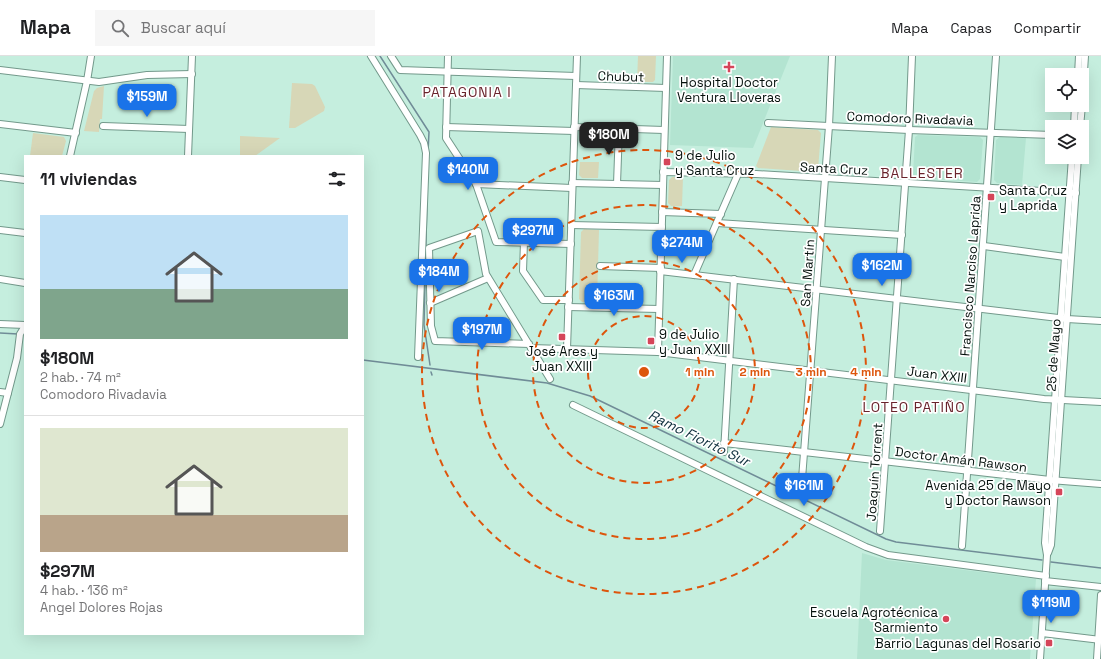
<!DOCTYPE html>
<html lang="es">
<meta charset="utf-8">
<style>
:root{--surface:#fff;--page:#f6f6f6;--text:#202124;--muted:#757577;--line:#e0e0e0;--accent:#1a73e8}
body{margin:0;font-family:"Space Grotesk",sans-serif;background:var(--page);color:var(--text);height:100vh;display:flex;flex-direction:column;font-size:15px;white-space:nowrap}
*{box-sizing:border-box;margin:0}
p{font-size:13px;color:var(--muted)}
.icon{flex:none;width:22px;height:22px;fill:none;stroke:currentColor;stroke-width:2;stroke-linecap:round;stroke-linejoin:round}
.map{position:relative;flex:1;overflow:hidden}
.details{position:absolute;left:24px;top:99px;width:340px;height:480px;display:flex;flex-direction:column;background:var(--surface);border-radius:0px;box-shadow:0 4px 16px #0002}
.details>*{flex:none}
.fabs{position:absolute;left:1045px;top:12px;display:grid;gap:8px}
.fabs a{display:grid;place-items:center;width:44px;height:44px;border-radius:0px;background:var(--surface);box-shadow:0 4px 16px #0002;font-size:20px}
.price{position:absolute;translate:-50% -34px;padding:0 9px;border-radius:8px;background:var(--accent);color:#fff;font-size:13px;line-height:26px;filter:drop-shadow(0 1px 2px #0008)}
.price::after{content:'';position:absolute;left:50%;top:24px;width:12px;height:9px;margin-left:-6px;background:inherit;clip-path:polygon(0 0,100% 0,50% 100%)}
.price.selected{background:#222;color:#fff}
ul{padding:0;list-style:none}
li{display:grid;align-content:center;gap:8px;height:212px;padding:0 16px}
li+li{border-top:1px solid var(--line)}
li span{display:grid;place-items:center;height:124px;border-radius:0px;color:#555}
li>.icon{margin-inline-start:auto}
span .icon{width:72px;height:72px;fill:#fffc;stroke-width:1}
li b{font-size:17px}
h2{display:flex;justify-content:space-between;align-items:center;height:48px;padding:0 16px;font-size:17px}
header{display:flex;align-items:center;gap:24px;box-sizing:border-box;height:56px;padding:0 20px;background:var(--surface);border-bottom:1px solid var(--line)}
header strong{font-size:19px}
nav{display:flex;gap:22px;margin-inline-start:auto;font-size:14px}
.search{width:280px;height:36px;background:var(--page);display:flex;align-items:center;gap:10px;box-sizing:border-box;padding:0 14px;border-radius:0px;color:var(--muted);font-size:15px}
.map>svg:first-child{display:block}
</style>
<header>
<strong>Mapa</strong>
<div class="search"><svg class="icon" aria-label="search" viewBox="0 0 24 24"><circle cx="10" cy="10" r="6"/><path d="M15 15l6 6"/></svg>Buscar aquí</div>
<nav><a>Mapa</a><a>Capas</a><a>Compartir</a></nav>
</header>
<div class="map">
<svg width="1101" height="603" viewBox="0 0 1101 603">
<rect width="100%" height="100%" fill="#c5eede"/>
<g fill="#b3e4d1">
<path d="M673 0H790L753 92 670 89Z"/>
<path d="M918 79 980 81 983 84 980 123 977 126 915 122 913 119 915 81Z"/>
<path d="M1000 81 1026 82 1022 129 997 127 994 124 996 84Z"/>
<path d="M862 497 886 504 1036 523 1030 603H857Z"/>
</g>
<g fill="#d7d7b7">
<path d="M638 0H656L655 24 653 26H637Z"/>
<path d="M292 27 312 28 315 30 325 51 324 55 295 72H289Z"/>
<path d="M104 30 102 63H100L99 76 84 75 94 35 97 32Z"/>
<path d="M771 71 818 74 821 77 818 113 815 116 758 112 756 110Z"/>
<path d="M33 77 64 81 66 85 62 100H30Z"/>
<path d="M240 80 280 82 255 100H240Z"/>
<path d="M580 106H599L598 122H582L579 119Z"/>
<path d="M672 121H683L682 150H671L668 147 669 124Z"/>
<path d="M584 173 599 174 597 246H582L579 243 581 176Z"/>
</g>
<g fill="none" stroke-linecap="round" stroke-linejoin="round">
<g stroke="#708c97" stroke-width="1.5">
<path d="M380 0 429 76 428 96"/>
<path d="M427 142 424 269 430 309"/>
<path d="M0 277 18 278"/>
<path d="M363 304 547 327 590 340 886 483 896 486 1042 504"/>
<path d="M431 316 432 319"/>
<path d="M1051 506 1101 512"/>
</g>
<g stroke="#73998b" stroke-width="8">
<g id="minor">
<path d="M371 0 420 79 424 87 426 97 418 301"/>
<path d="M391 0 400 14 576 20"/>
<path d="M448 0 446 82 476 128 496 186 571 188"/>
<path d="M0 14 99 26 147 19 192 18"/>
<path d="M1078 19 1079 0"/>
<path d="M576 29 666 32"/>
<path d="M1082 45 1085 0"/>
<path d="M768 67 909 74 1052 79"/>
<path d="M0 68 76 77"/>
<path d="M103 70 189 73"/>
<path d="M446 71 574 75"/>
<path d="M574 71 664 74"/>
<path d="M1074 71 1075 49"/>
<path d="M1080 71 1082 49"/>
<path d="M70 100 87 25 91 0"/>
<path d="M188 100 192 0"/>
<path d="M663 116 756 118 1076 137"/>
<path d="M0 121 25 124"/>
<path d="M572 127 663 129"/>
<path d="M476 128 572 132"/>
<path d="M617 128 619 72"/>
<path d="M662 156 721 158"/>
<path d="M717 167 902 179"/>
<path d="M571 169 662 171"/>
<path d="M0 174 25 177"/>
<path d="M524 186 523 215 543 244H569"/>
<path d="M984 190 1065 201"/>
<path d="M600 210 661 212"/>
<path d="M660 215 1067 263 1101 265"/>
<path d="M694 219 738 118"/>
<path d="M0 223 25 227"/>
<path d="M430 247 488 222"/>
<path d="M568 251 659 253"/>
<path d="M0 268 25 269"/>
<path d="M529 288 435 285 431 270 429 192 478 175 486 218 550 323"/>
<path d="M531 292 658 296 1044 343 1101 346"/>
<path d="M567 293 577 0"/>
<path d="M658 296 667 0"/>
<path d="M0 336 8 337"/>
<path d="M573 349 866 491 888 499 1046 520"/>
<path d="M0 368 17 302 20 278 25 270"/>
<path d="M724 387 1050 424 1101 428"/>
<path d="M724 396 734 223"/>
<path d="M801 436 829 70 832 0"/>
<path d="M880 475 909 74 912 0"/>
<path d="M962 490 996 0"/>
<path d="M1048 497 1051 489 1078 101"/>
<path d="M1045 525 1101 531"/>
<path d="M1042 577 1101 584"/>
<path d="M1040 603 1047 499 1045 487 1072 101"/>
<path d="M1097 603 1101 539"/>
</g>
</g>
<use href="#minor" stroke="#fff" stroke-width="6"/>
</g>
<g fill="none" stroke="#dd550c" stroke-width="2" stroke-dasharray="7 5">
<circle cx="644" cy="316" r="56"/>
<circle cx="644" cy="316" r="111"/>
<circle cx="644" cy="316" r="167"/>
<circle cx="644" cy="316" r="222"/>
</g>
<g fill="#d54559" stroke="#fff" stroke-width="1.5">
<path d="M727 5h4v4h4v4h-4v4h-4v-4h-4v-4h4z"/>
<rect x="663" y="102" width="8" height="8" rx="2"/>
<rect x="987" y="137" width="8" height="8" rx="2"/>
<rect x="558" y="277" width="8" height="8" rx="2"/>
<rect x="647" y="281" width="8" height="8" rx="2"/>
<rect x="1055" y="432" width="8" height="8" rx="2"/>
<circle cx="946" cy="563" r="4"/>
<rect x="1045" y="583" width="8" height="8" rx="2"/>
</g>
<g text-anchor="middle" stroke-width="3.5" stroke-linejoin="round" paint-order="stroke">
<g font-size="13" fill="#030f0b" stroke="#fff">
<text transform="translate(621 20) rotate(2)" y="5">Chubut</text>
<text transform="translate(910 62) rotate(2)" y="5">Comodoro Rivadavia</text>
<text transform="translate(834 112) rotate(3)" y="5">Santa Cruz</text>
<text transform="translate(807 217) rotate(-86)" y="5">San Martín</text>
<text transform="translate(970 220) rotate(-86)" y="5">Francisco Narciso Laprida</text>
<text transform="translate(1053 299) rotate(-86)" y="5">25 de Mayo</text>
<text transform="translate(937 318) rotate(7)" y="5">Juan XXIII</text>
<text transform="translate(961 403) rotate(7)" y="5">Doctor Amán Rawson</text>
<text transform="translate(874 416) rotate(-86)" y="5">Joaquín Torrent</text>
</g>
<g font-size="13" fill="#030f0b" stroke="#fff" text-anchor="start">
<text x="729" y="31" text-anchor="middle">Hospital Doctor<tspan x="729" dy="15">Ventura Lloveras</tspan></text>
<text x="675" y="104">9 de Julio<tspan x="675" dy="15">y Santa Cruz</tspan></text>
<text x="999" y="139">Santa Cruz<tspan x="999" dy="15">y Laprida</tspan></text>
<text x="659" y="283">9 de Julio<tspan x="659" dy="15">y Juan XXIII</tspan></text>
<text x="562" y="300" text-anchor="middle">José Ares y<tspan x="562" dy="15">Juan XXIII</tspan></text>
<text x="1051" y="434" text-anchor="end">Avenida 25 de Mayo<tspan x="1051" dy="15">y Doctor Rawson</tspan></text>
<text x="938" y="561" text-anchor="end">Escuela Agrotécnica<tspan x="938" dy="15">Sarmiento</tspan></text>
<text x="1041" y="592" text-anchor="end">Barrio Lagunas del Rosario</text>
</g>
<g font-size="14" letter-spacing="1" fill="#69232b" stroke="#fff">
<text x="467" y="41">PATAGONIA I</text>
<text x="922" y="122">BALLESTER</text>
<text x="914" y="356">LOTEO PATIÑO</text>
</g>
<g font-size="14" font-style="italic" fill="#0f2f3d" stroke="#fff">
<text transform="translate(699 382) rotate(26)" y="5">Ramo Fiorito Sur</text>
</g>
</g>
<circle cx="644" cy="316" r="6" fill="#dd550c" stroke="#fff" stroke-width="2"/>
<g font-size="12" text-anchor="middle" font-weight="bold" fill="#dd550c" stroke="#fff" stroke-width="3.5" stroke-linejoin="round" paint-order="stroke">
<text x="700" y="320">1 min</text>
<text x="755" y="320">2 min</text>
<text x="811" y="320">3 min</text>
<text x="866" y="320">4 min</text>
</g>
</svg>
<div class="fabs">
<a><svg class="icon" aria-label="locate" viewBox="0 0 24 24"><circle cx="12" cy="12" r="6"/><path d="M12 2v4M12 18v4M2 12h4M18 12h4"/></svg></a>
<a><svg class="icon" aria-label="layers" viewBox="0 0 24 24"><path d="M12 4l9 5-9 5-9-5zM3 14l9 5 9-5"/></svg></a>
</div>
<b class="price" style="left:147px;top:62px">$159M</b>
<b class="price selected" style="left:609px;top:100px">$180M</b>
<b class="price" style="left:468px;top:135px">$140M</b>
<b class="price" style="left:533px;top:196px">$297M</b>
<b class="price" style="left:682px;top:208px">$274M</b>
<b class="price" style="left:882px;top:231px">$162M</b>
<b class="price" style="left:439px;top:237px">$184M</b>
<b class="price" style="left:614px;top:261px">$163M</b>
<b class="price" style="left:482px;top:295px">$197M</b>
<b class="price" style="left:804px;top:451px">$161M</b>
<b class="price" style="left:1051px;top:568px">$119M</b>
<section class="details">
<h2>11 viviendas<svg class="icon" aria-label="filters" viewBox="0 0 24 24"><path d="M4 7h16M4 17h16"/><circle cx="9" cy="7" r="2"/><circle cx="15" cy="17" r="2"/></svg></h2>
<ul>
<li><span style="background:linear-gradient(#bfe0f5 60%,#7fa58c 0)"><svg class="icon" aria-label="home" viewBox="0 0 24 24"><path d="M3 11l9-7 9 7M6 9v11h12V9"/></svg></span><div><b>$180M</b><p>2 hab. · 74 m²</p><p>Comodoro Rivadavia</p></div></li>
<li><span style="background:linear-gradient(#dfe7d0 70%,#b9a48a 0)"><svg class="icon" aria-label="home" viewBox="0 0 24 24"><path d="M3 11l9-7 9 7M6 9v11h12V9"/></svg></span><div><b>$297M</b><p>4 hab. · 136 m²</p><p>Angel Dolores Rojas</p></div></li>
</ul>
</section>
</div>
